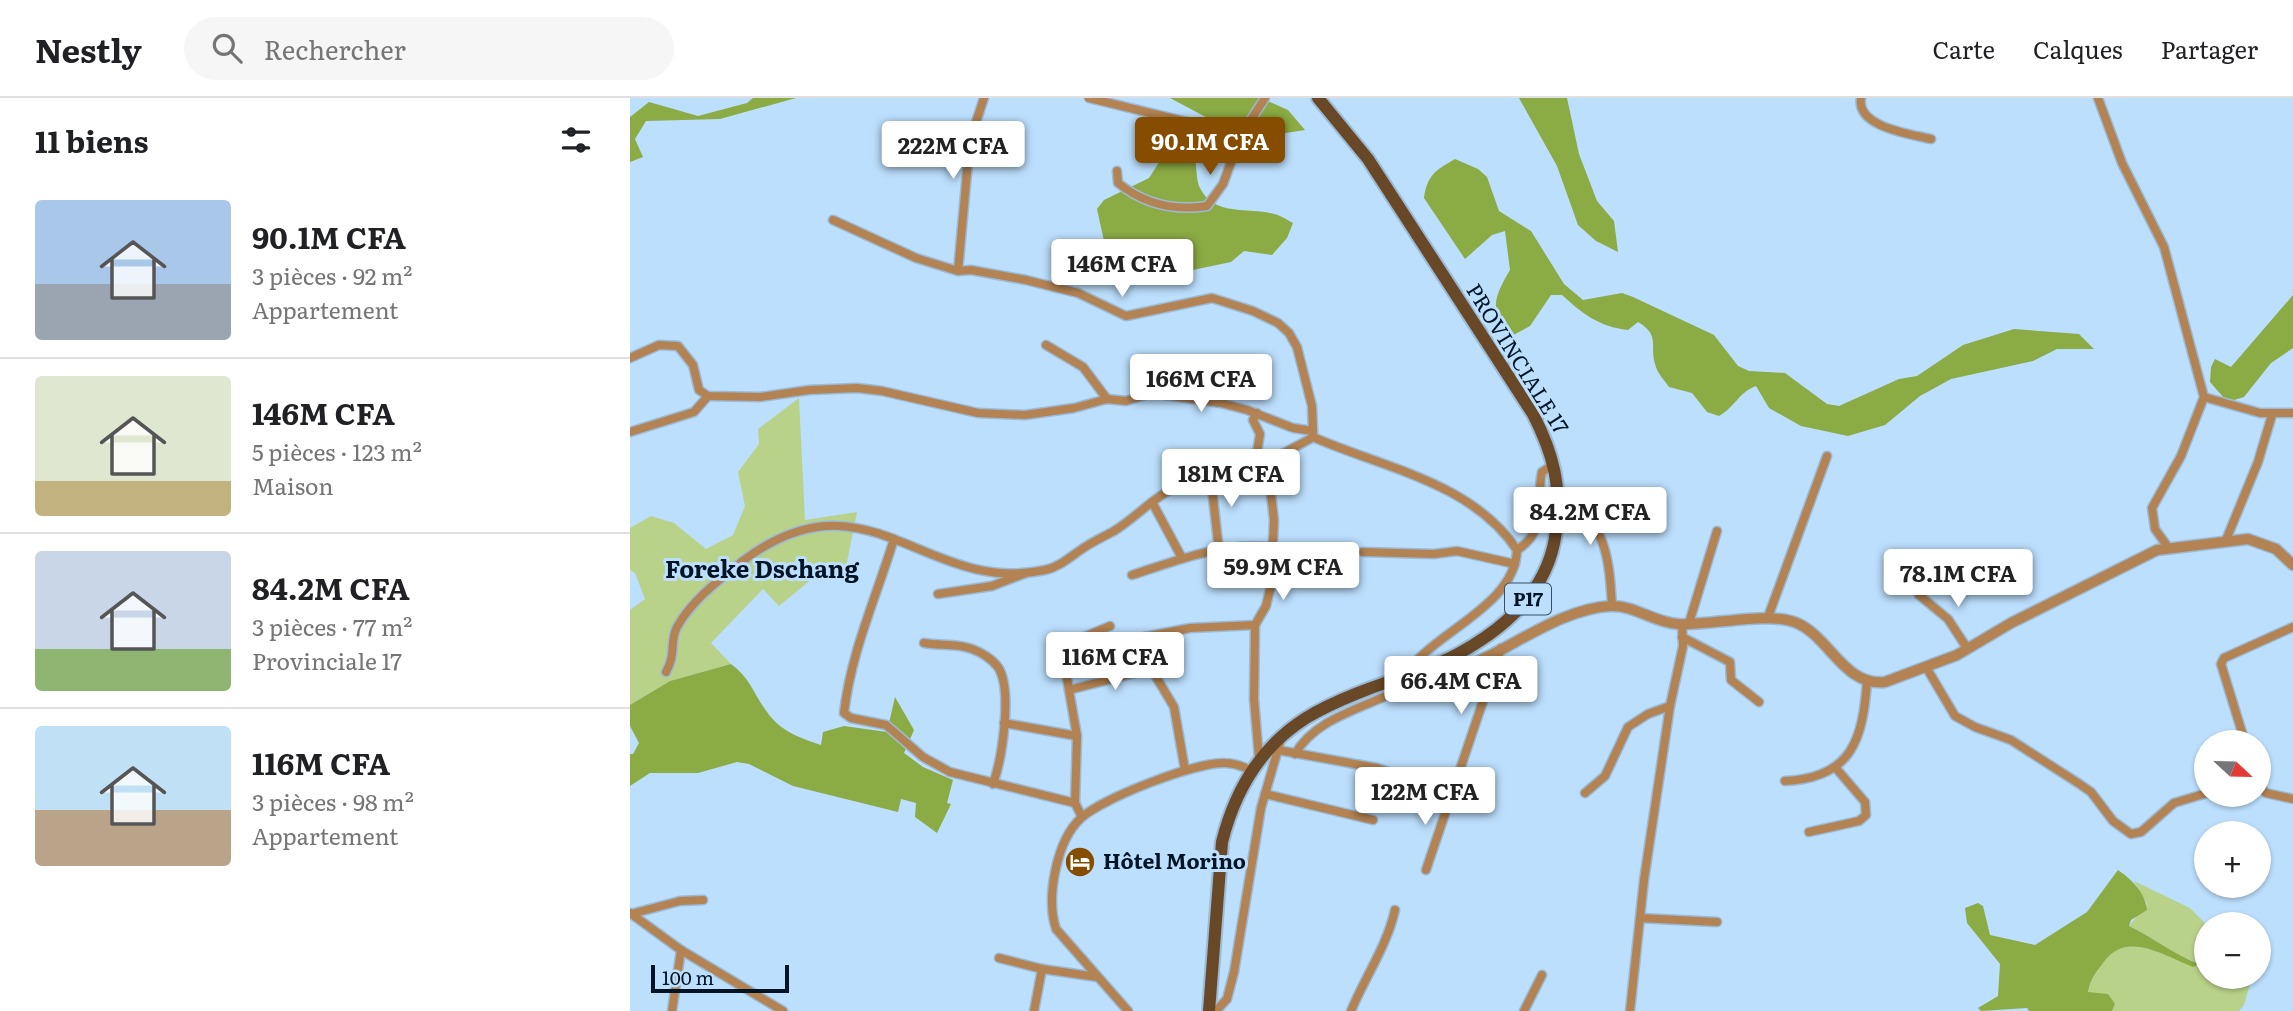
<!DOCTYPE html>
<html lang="fr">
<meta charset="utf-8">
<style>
:root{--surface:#fff;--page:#f6f6f6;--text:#202124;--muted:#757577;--line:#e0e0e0;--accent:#864d00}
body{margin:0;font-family:Literata,serif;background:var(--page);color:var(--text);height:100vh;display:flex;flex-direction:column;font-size:26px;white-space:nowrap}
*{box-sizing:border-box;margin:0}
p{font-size:23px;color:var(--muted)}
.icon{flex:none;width:38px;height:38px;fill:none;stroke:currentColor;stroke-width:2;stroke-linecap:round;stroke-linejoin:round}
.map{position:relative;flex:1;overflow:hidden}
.sheet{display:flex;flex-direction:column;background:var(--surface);width:630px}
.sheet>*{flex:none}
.needle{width:46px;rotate:112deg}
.buttons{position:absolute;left:1564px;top:632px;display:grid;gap:14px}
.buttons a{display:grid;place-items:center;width:77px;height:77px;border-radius:50%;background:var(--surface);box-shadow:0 2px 5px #0004;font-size:35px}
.scale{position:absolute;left:21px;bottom:18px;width:138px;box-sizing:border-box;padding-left:7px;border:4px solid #001425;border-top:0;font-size:19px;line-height:24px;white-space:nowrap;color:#001425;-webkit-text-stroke:5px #bcdffd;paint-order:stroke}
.price{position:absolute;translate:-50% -60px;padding:0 16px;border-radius:7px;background:#fff;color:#222;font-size:23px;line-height:46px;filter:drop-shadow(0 2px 4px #0008)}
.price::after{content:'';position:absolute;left:50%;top:42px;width:21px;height:16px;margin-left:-10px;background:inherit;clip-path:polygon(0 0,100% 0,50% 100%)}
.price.current{background:var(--accent);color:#fff}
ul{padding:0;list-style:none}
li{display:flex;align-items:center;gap:21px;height:175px;padding:0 35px}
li+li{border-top:2px solid var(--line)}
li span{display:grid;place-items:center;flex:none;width:196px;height:140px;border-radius:7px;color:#555}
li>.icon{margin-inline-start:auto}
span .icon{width:84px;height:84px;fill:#fffc;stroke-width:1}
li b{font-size:30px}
h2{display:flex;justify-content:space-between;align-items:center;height:84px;padding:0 35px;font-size:30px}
header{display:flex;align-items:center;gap:42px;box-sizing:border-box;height:98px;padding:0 35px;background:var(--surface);border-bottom:2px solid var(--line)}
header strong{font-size:33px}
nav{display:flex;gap:38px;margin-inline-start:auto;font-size:24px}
.search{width:490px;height:63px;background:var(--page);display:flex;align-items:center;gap:18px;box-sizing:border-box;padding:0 24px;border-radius:38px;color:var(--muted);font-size:26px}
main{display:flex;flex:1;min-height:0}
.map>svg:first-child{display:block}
</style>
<header>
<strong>Nestly</strong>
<div class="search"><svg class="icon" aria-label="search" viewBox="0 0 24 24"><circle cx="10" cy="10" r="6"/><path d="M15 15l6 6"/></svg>Rechercher</div>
<nav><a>Carte</a><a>Calques</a><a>Partager</a></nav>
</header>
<main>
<section class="sheet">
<h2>11 biens<svg class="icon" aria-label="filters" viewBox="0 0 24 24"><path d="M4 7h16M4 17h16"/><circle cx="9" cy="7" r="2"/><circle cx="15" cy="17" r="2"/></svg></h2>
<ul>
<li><span style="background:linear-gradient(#a9c7e8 60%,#9aa5b1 0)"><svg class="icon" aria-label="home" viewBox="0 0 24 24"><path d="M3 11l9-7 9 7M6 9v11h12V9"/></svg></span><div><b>90.1M CFA</b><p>3 pièces · 92 m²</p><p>Appartement</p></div></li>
<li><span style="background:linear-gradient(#dfe7d0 75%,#c2b280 0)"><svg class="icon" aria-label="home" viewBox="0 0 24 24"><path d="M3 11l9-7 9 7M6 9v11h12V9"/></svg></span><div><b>146M CFA</b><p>5 pièces · 123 m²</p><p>Maison</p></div></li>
<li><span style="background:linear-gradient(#c9d6e8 70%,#8fb573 0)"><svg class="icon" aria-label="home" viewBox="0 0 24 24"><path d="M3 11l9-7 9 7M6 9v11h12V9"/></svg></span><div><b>84.2M CFA</b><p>3 pièces · 77 m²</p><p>Provinciale 17</p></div></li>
<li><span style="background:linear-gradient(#bfe0f5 60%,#b9a48a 0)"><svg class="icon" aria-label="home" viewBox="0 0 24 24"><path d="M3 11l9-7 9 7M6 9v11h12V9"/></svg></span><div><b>116M CFA</b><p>3 pièces · 98 m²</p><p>Appartement</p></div></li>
</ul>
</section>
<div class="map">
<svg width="1663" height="913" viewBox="0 0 1663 913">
<rect width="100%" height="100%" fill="#bcdffd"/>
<g fill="#b9d28a">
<path d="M169 300 175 422 227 414 216 469 193 472 149 508 133 491 81 545 101 566 40 583 0 607V512L15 501 5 475 0 472V430L21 418 44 425 76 451 103 437 115 408 108 374 129 346 128 331Z"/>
<path d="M1504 783 1560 810 1577 827V878L1622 879 1614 907 1609 913H1482L1485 906 1458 895C1460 882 1465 875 1472 865 1496 832 1532 856 1563 868L1568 865C1542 856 1523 839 1499 828L1517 806Z"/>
</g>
<g fill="#8bab44">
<path d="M123 0H166L90 21 16 23 5 41 13 59 0 64V19L19 4 68 18 117 5Z"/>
<path d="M540 0H631L658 12 675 32 617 41Z"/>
<path d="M889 0H937L949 56 967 103 984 123 988 154 966 143 948 127 927 68Z"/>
<path d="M546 38 561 43C568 60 565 81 570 90 584 119 620 109 644 116 650 117 657 122 663 125L657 140 642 157 614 153 601 164 520 181 474 143 467 111 474 102 519 80Z"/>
<path d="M825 61 848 71 857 79 869 113 901 133 934 186 953 202 992 195 1003 199 1084 237 1108 268 1119 273 1155 275 1197 306 1209 308 1269 281 1287 278 1333 247 1384 231 1449 236 1464 251H1427L1403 263 1321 281 1290 298 1255 327 1218 338 1171 328 1139 310 1126 288C1109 294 1105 309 1089 318L1077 314 1062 295 1039 289C1035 283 1028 276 1026 269 1018 249 1032 238 1008 224L998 232C969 229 952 215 932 197H921L900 228 878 240C860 211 863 201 880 172L875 133 862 137 835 161 794 100C797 77 806 72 825 61Z"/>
<path d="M1663 197V250L1641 265 1614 299 1604 302 1594 300 1580 284 1581 269 1585 261 1601 269Z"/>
<path d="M101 566C121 580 125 600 140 618 154 635 171 640 191 647L193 634 214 628 257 634 265 599 284 632 274 655 293 669 323 682 317 705 321 706 307 735 285 719 286 705 271 701 268 714 163 688 119 666 107 664 68 675H20L0 688V656H3L9 645 0 628V607L40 583Z"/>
<path d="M1488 772C1502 782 1515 794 1517 812L1501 822 1499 828C1524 840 1543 856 1569 866L1563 869C1532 857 1496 832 1473 865 1465 875 1460 882 1458 894L1478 896 1485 906 1482 913H1399L1397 910 1351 913 1348 910 1368 898 1370 866 1337 825 1335 810 1348 805 1353 808 1360 837 1405 847 1457 814Z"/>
</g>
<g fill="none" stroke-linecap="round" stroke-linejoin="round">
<g stroke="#9abad6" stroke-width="11">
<g id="minor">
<path d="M459 0 611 37"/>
<path d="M1231 0C1226 29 1280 36 1301 41"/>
<path d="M1468 0 1492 65 1534 149 1574 299 1551 358 1522 410 1525 431 1538 449"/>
<path d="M487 73 488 85C514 106 545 113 577 108L593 86 611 37 635 0"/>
<path d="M203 122 286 160 328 173 341 172 396 182 448 195 496 218 582 200 623 213 648 225 659 235 667 249 682 308 683 333"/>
<path d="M328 173 340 42 354 0"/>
<path d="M416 247 453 269 477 301"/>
<path d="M0 260 29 247 48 248 63 267 69 292 78 298 130 299 179 292 227 290 252 293 348 315 395 317 444 310 477 301 496 303 521 295 591 305 617 312 663 330 683 333V339C753 370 842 384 887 452 885 509 802 534 774 578"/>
<path d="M1574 299 1630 315H1663"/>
<path d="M627 315 623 322 630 336 627 354 640 388 644 422 643 444 639 449 642 483 636 508 625 527 624 601 629 660"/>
<path d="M0 334 64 314 78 298"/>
<path d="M632 370C640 360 669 348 683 339"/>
<path d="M580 373 589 453"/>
<path d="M929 392C975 424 979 455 982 508"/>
<path d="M522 404 552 460"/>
<path d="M264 441C246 500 221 554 214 615L221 620 256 627 293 659 320 674 445 705"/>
<path d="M1596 442 1628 364 1642 317"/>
<path d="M887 452C919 432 905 404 912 374L924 366"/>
<path d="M733 454 804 456 827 453 885 466"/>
<path d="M502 477C545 463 593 444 639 449"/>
<path d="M308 496 362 488 396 475"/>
<path d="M1289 497 1318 521 1337 550"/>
<path d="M1138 519 1197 358"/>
<path d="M1059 525 1087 433"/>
<path d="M1052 539 1100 564 1101 582 1129 604"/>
<path d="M294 545C309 548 328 545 342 551 351 554 362 561 368 569 383 592 372 661 363 686"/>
<path d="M1296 569 1325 618 1345 629 1381 642 1448 685 1461 694 1483 723 1501 736 1511 734 1544 705 1577 695"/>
<path d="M36 574C47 554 39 545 47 529 62 502 90 481 114 462 239 369 295 498 415 472 429 469 440 459 452 451 462 444 473 439 484 433 502 422 517 406 535 395 564 378 596 366 627 354"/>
<path d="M439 592 505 575 519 567"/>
<path d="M374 625 447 638"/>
<path d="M1615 644 1591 566 1594 560 1663 529"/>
<path d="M648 652 747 670 822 696"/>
<path d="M665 656C690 613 751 608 789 580"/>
<path d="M555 672 544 609 519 567 509 540 560 530 625 527"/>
<path d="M1155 683C1222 680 1233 641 1237 583"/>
<path d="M1629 688 1636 695 1663 701"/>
<path d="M955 695 975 678 998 629 1018 616 1040 608"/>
<path d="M635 696 743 722"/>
<path d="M452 719 445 705 447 638 432 552 435 547 480 528"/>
<path d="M1179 734 1229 723 1236 717 1235 704 1205 669"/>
<path d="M796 772 871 550"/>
<path d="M0 815 51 852 153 913"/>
<path d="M1 816 50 803 73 802"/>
<path d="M1010 820 1087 824"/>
<path d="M369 860 412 871 467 879"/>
<path d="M42 913 51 852"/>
<path d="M404 913 412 871"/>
<path d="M498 913 426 831C416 800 426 743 451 720 473 700 565 664 595 665 604 665 612 668 620 672"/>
<path d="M586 913 597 901 604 874 631 710 651 641"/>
<path d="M721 913C735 879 757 848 765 812"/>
<path d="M894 913 912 877"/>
<path d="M1000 913 1014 782 1040 608 1053 548 1052 526"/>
</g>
</g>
<g stroke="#9abad6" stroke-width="13">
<path id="tertiary" d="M782 579C844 586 913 511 981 508 1004 507 1025 525 1048 526 1082 528 1141 512 1169 526 1200 541 1216 589 1255 584L1327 557 1381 525 1527 452 1618 441 1646 451 1663 467"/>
</g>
<g stroke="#9abad6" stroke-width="16">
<path id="primary" d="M579 913 592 744C605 692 630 649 676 620 702 604 750 585 779 578 792 575 806 566 818 561 870 535 919 495 926 433 932 389 923 355 903 316L738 61 688 0"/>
</g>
<use href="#minor" stroke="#b48353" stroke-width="8"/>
<use href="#tertiary" stroke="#b48353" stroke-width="10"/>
<use href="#primary" stroke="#694827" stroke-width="12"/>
</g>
<defs>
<g id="hotel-disc" transform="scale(1.575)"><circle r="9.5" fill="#864d00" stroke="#bcdffd"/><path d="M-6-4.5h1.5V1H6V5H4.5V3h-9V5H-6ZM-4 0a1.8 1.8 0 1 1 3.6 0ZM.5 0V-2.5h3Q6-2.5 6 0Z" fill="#fff"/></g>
</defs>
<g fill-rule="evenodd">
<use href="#hotel-disc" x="450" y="764"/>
</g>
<g text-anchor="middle" stroke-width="6" stroke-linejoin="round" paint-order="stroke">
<rect fill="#bcdffd" stroke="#385166" stroke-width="2" x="875" y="485.5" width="46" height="31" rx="5"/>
<g font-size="19" font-weight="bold" fill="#001425">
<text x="898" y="508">P17</text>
</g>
<g font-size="21" fill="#001425" stroke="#bcdffd">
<text transform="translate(887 261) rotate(58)" y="7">PROVINCIALE 17</text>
</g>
<g font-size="21" font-weight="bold" fill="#001425" stroke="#bcdffd" text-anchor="start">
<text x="473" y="771">Hôtel Morino</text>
</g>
<g font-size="24" font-weight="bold" fill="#001425" stroke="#bcdffd">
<text x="132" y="480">Foreke Dschang</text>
</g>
</g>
</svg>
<div class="buttons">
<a><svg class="needle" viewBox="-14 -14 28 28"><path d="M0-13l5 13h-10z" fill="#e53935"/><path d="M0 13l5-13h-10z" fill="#757577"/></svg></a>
<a>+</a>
<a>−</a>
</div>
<div class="scale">100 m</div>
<b class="price current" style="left:580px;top:79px">90.1M CFA</b>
<b class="price" style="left:323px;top:83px">222M CFA</b>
<b class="price" style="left:492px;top:201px">146M CFA</b>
<b class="price" style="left:571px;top:316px">166M CFA</b>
<b class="price" style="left:601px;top:411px">181M CFA</b>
<b class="price" style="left:960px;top:449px">84.2M CFA</b>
<b class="price" style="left:653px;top:504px">59.9M CFA</b>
<b class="price" style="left:1328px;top:511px">78.1M CFA</b>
<b class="price" style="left:485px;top:594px">116M CFA</b>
<b class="price" style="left:831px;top:618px">66.4M CFA</b>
<b class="price" style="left:795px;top:729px">122M CFA</b>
</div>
</main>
